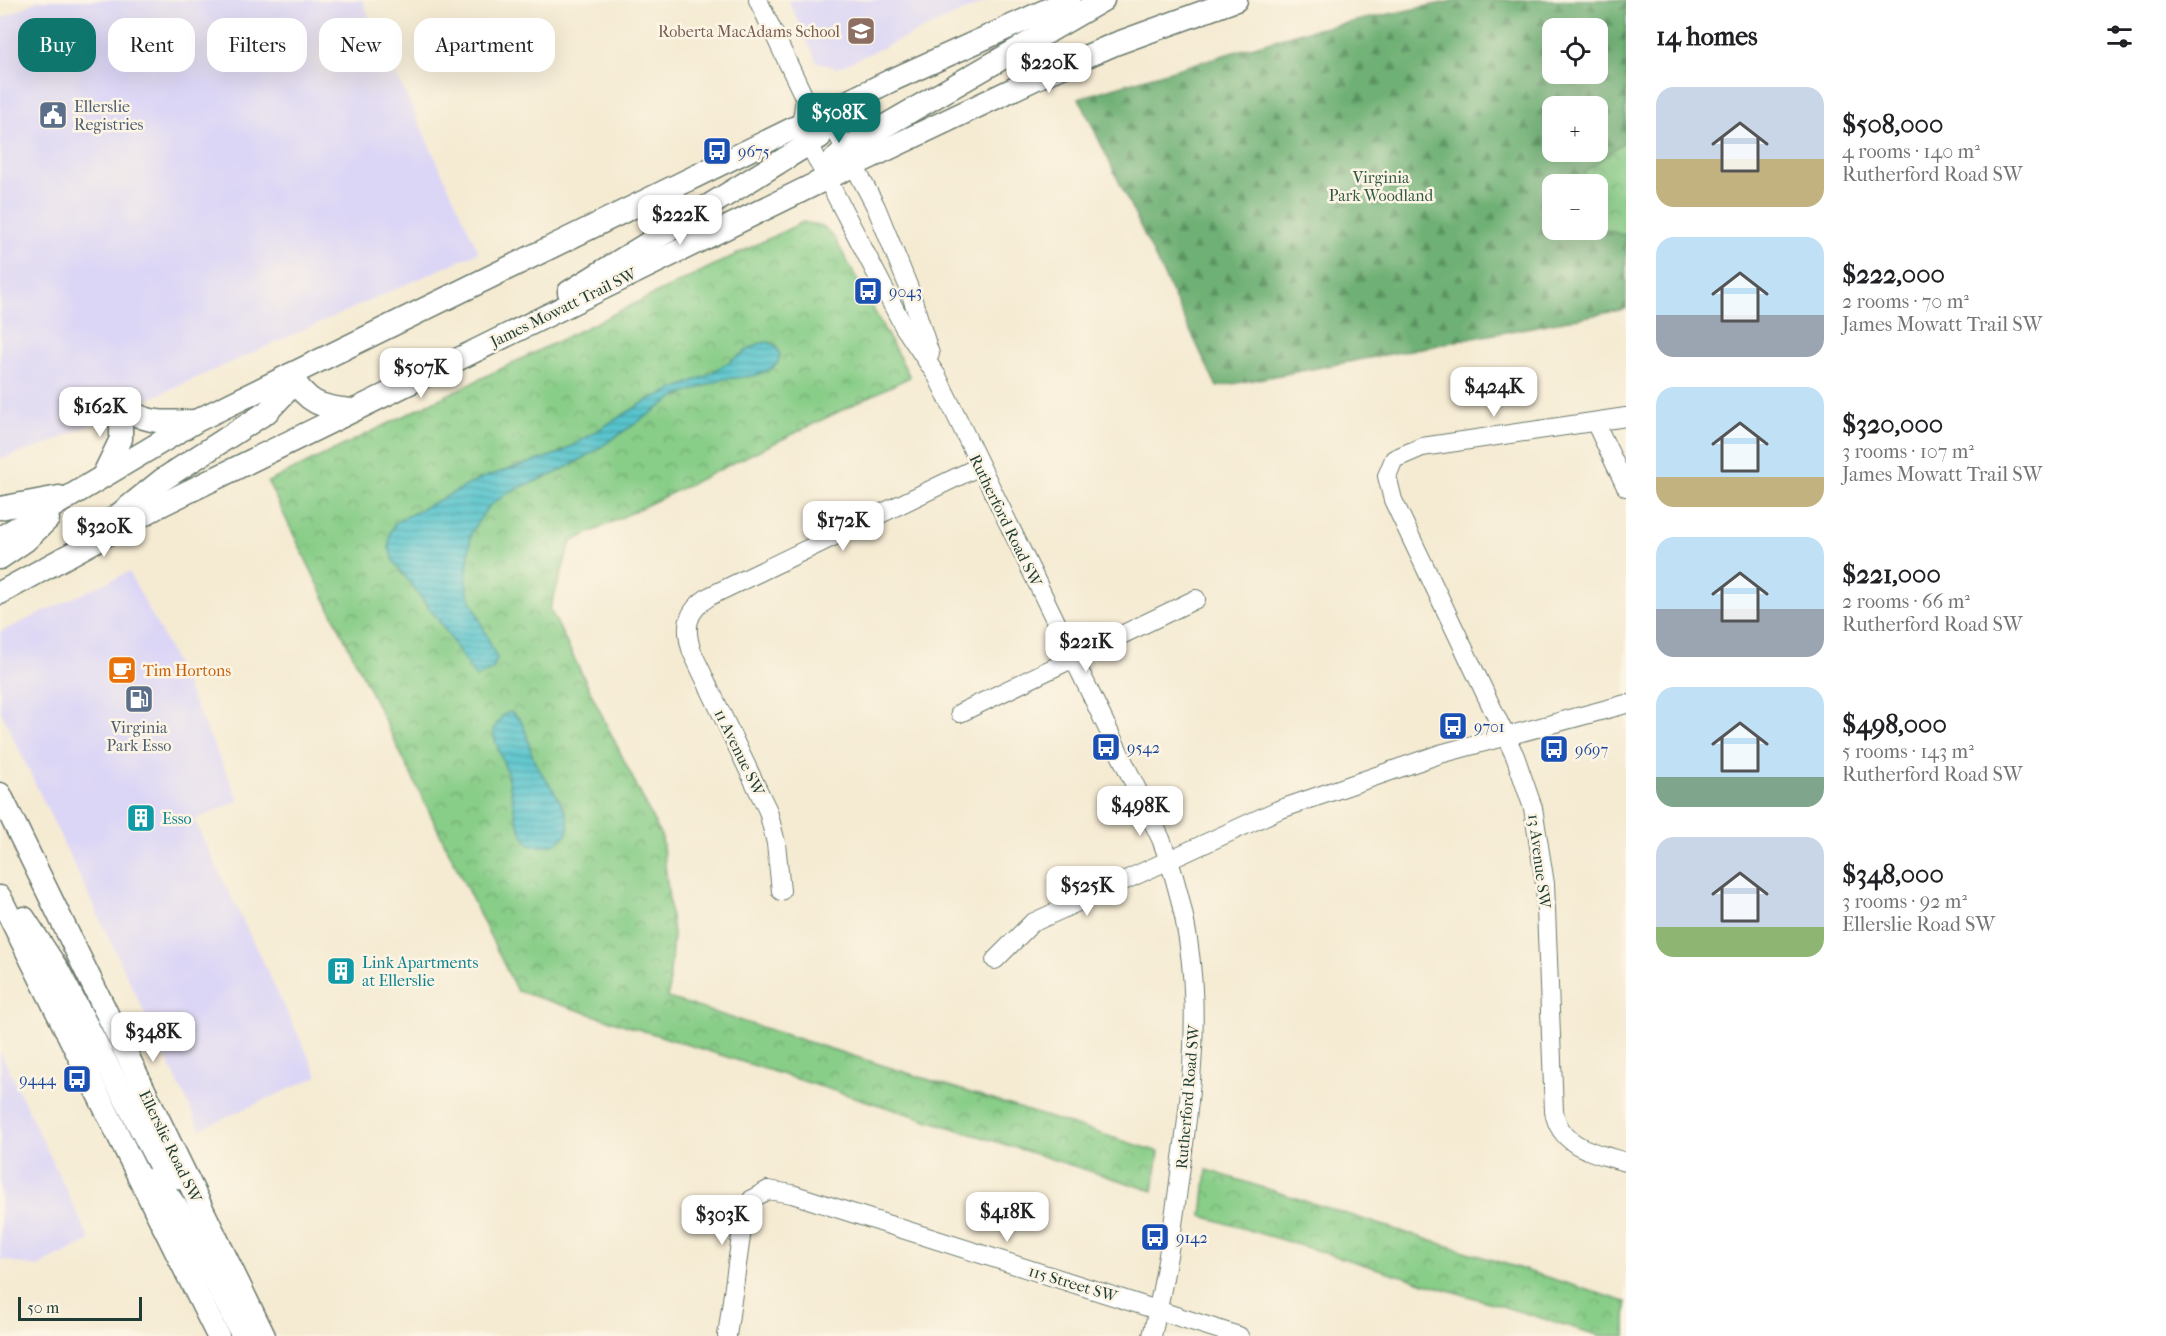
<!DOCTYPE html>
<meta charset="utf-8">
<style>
:root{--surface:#fff;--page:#f6f6f6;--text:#202124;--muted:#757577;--accent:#0f766e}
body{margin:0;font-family:"IM FELL French Canon",serif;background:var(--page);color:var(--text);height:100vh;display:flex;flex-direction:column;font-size:22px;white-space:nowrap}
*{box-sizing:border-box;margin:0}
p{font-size:20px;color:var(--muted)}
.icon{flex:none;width:33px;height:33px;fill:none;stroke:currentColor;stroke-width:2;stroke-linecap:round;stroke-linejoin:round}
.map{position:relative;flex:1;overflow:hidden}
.details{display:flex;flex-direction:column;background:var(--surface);width:540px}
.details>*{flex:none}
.hud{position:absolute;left:18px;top:18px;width:570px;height:54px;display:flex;gap:12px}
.controls{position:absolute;left:1542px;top:18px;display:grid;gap:12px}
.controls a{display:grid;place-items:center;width:66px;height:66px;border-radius:12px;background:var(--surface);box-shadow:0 6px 24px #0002;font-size:30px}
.scale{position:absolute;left:18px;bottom:15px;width:124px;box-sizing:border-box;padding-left:6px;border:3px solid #1f3d34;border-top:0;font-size:16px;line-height:21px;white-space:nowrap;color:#1f3d34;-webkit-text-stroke:4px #fcf5e5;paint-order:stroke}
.price{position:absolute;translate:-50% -51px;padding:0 14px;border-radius:12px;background:#fff;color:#222;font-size:20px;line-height:39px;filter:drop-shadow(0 2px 3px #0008)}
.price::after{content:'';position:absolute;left:50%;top:36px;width:18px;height:14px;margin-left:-9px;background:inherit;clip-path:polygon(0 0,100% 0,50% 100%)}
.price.on{background:var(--accent);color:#fff}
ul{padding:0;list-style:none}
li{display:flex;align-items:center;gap:18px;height:150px;padding:0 30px}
li span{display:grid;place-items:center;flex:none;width:168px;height:120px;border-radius:18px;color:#555}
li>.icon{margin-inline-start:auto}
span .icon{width:72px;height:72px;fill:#fffc;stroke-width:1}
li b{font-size:26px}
h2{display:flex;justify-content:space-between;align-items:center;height:72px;padding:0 30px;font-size:26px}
.chip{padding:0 21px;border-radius:18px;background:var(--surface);box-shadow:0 6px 24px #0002;font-size:21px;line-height:54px}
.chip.on{background:var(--accent);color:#fff}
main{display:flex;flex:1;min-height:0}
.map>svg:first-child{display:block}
</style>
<main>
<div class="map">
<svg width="1626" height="1336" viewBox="0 0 1626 1336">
<defs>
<pattern id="forest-firs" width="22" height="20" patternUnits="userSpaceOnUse" patternTransform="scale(1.5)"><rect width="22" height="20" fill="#6eb074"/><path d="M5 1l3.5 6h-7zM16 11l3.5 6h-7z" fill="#5a9060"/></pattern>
<pattern id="park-crowns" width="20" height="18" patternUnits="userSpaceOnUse" patternTransform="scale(1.5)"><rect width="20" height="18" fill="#88cd88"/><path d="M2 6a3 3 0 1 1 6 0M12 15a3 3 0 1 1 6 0" fill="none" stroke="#6fa870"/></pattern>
<pattern id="water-rules" width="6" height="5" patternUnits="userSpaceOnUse" patternTransform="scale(1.5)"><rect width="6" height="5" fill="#57c4cd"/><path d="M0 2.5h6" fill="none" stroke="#47a0a7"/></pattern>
</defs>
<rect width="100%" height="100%" fill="#fcf5e5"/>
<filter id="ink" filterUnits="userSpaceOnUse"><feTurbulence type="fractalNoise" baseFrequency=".0167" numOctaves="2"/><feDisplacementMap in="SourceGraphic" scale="12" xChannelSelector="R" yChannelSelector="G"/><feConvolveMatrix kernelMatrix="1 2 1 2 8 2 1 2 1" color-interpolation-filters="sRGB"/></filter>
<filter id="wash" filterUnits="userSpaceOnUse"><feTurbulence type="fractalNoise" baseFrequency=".008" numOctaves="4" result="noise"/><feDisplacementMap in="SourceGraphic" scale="24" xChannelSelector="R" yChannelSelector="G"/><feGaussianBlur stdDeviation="1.35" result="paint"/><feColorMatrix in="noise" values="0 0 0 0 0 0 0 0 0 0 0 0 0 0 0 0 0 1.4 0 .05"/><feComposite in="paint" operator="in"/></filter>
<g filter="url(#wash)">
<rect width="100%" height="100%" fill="#f5ebd3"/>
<g fill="#dcd6f6">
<path d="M40 0H362L479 252 41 447 0 459V19Z"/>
<path d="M788 0H989L837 68 817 62Z"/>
<path d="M129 572 163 636 239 800 194 820 318 1076 200 1129 0 710V632Z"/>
<path d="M0 1051 90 1240 37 1267 4 1260 0 1262Z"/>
</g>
<path fill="url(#forest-firs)" stroke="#467654" stroke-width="1.5" fill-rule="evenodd" d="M1457 0H1626V140L1586 172 1584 184H1552V230H1598V227L1626 236V309L1217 387 1079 98 1298 33ZM1552 28H1598V74H1552ZM1552 106H1598V152H1552Z"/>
<g fill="url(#park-crowns)" stroke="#54855e" stroke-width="1.5">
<path d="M1626 140V236L1598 227V184H1584L1585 172Z"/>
<path d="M803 222 824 227 835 239 910 377 571 542 550 609 662 838 673 935 668 998 1159 1152 1153 1191 517 991 268 482Z"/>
<path d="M1207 1170 1626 1302V1336H1601L1202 1216Z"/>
</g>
<g fill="url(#water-rules)" stroke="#3b8080" stroke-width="1.5">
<path d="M768 342 776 346 780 355 777 364 767 371 753 376 724 379 675 397 587 456 556 473 511 491 487 508 471 533 466 581 468 593 497 659 493 669 476 678 442 625 394 562 389 548 390 532 396 522 482 478 560 453 648 400 706 376 758 344Z"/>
<path d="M510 712C528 719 527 745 534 760 544 782 584 820 562 839 553 846 542 847 531 846 511 823 515 798 506 770 502 756 495 745 493 730L503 715Z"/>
</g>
</g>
<g filter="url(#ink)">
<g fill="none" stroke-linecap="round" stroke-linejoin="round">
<g stroke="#6a7a6c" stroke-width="20">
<g id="minor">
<path d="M758 0 805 99"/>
<path d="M805 99 801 126 809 144 904 327 937 376 1161 839C1205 951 1197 1050 1181 1166 1174 1223 1165 1280 1152 1336"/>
<path d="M821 110 827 114 876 207 909 288 930 354"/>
<path d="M1626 417 1422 447 1394 459 1387 476 1393 500 1515 756 1533 808 1545 884 1554 1111C1560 1148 1596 1153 1626 1162"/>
<path d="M1595 422 1626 487"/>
<path d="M960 713 1196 599"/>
<path d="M781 891 776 843 768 811 692 652C684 627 686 611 710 596L980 466"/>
<path d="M995 960 1032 923 1278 810 1440 754 1626 704"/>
<path d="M727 1336 744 1215 752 1199 768 1190 792 1194 1239 1336"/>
</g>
</g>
<g stroke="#6a7a6c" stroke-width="25">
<g id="major">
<path d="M826 179 834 160 845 149 1103 0"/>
<path d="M569 292 820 137 827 114"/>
<path d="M290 375C308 403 319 407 351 410"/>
<path d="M121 404C143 425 166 422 195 421"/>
<path d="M103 476 121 439V404"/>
<path d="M0 508 59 497"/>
<path d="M112 520 162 480 267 412 285 393 290 375"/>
<path d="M0 538 198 420 890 81 1069 0"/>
<path d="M0 558 25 541 48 519"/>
<path d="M0 593 161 505 854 165 1041 76 1115 44 1236 0"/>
<path d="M0 794 264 1336"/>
<path d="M0 897 218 1336"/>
<path d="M24 918 58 970 161 1168 169 1174 188 1180"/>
<path d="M140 1178 154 1182 164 1190 179 1211 243 1336"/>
</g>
</g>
<use href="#minor" stroke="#fff" stroke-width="18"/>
<use href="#major" stroke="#fff" stroke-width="22"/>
</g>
</g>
<defs>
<g id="school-square" transform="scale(1.5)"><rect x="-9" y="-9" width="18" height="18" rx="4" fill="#8d6e63" stroke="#fcf5e5"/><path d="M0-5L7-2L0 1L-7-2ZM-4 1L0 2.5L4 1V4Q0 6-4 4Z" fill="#fff"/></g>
<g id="civic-square" transform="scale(1.5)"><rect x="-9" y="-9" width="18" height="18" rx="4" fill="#5c6f8a" stroke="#fcf5e5"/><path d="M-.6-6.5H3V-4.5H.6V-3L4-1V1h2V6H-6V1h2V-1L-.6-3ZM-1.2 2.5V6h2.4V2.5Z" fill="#fff"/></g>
<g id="bus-square" transform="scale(1.5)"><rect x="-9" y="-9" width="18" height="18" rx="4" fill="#1a4fb4" stroke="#fcf5e5"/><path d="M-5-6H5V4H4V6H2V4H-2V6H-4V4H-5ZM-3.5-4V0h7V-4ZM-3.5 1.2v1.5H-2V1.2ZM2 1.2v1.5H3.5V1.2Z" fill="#fff"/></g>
<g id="cafe-square" transform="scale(1.5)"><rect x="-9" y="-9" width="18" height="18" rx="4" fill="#e8710a" stroke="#fcf5e5"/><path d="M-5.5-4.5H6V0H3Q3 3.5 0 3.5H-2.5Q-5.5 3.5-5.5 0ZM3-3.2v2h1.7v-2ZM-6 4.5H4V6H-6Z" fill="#fff"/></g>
<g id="fuel-square" transform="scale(1.5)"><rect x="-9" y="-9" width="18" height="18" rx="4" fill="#5c6f8a" stroke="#fcf5e5"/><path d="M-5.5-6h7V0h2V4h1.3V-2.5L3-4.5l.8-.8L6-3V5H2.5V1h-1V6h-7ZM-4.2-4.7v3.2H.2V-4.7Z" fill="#fff"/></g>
<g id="building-square" transform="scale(1.5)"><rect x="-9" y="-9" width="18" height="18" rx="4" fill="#0f9aa8" stroke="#fcf5e5"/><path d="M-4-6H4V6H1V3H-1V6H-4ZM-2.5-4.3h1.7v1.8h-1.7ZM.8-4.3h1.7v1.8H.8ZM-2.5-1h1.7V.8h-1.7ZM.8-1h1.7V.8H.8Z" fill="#fff"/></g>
</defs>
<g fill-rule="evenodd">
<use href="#school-square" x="861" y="31"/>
<use href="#civic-square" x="53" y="115"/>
<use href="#bus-square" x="717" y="151"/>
<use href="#bus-square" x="868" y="291"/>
<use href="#cafe-square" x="122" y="670"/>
<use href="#fuel-square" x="139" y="699"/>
<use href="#bus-square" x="1453" y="726"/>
<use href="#bus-square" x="1106" y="747"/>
<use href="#bus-square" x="1554" y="749"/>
<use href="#building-square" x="141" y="818"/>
<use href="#building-square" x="341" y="971"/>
<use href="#bus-square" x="77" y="1079"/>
<use href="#bus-square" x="1155" y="1237"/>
</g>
<g text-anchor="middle" stroke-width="5" stroke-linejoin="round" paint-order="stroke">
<g font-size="16" fill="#785e54" stroke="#fcf5e5" text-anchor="end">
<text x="840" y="37">Roberta MacAdams School</text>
</g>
<g font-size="16" fill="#4e5e75" stroke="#fcf5e5" text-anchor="start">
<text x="74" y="112">Ellerslie<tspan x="74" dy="18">Registries</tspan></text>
<text x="139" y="733" text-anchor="middle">Virginia<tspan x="139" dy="18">Park Esso</tspan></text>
</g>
<g font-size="16" fill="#164399" stroke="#fcf5e5" text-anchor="start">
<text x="738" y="157">9675</text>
<text x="889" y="297">9043</text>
<text x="1474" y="732">9701</text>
<text x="1127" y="753">9542</text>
<text x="1575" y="755">9697</text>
<text x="56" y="1085" text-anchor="end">9444</text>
<text x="1176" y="1243">9142</text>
</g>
<g font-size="16" fill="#345a45" stroke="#fcf5e5">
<text x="1381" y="183">Virginia<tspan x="1381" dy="18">Park Woodland</tspan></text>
</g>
<g font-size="16" fill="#1f3d34" stroke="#fcf5e5">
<text transform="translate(563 307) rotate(-26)" y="6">James Mowatt Trail SW</text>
<text transform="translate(1006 520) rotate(64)" y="6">Rutherford Road SW</text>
<text transform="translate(740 752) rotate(64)" y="6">11 Avenue SW</text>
<text transform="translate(1540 861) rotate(83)" y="6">13 Avenue SW</text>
<text transform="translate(1187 1097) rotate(-85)" y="6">Rutherford Road SW</text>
<text transform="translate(171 1146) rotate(64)" y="6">Ellerslie Road SW</text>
<text transform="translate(1073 1283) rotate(17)" y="6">115 Street SW</text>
</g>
<g font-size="16" fill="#c56008" stroke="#fcf5e5" text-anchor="start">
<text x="143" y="676">Tim Hortons</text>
</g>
<g font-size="16" fill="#0d838f" stroke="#fcf5e5" text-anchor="start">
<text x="162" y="824">Esso</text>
<text x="362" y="968">Link Apartments<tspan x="362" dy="18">at Ellerslie</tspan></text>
</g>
</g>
</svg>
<div class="controls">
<a><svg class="icon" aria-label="locate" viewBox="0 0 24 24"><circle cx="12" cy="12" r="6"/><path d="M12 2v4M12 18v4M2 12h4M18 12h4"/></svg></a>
<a>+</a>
<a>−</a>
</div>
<div class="scale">50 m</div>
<b class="price" style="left:1049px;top:94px">$220K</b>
<b class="price on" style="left:839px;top:144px">$508K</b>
<b class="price" style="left:680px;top:246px">$222K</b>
<b class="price" style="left:421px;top:399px">$507K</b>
<b class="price" style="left:1494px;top:418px">$424K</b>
<b class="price" style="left:100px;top:438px">$162K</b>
<b class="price" style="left:843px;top:552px">$172K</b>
<b class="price" style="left:104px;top:558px">$320K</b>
<b class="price" style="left:1086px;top:673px">$221K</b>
<b class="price" style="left:1140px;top:837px">$498K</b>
<b class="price" style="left:1087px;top:917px">$525K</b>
<b class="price" style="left:153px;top:1063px">$348K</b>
<b class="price" style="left:1007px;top:1243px">$418K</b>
<b class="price" style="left:722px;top:1246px">$303K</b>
<div class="hud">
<a class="chip on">Buy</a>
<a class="chip">Rent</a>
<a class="chip">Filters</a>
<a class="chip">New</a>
<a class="chip">Apartment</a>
</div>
</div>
<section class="details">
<h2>14 homes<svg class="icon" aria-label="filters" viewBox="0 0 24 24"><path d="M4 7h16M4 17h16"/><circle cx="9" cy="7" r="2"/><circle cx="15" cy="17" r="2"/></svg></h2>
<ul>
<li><span style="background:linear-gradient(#c9d6e8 60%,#c2b280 0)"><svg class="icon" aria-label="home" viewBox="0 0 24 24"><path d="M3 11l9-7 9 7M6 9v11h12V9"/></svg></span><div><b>$508,000</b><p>4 rooms · 140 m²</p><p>Rutherford Road SW</p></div></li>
<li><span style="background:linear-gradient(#bfe0f5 65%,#9aa5b1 0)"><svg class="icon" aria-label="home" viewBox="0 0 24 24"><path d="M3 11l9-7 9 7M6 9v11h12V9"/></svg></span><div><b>$222,000</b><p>2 rooms · 70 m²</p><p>James Mowatt Trail SW</p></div></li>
<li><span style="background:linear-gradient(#bfe0f5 75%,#c2b280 0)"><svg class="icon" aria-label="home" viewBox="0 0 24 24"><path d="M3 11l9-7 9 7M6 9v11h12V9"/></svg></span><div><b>$320,000</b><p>3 rooms · 107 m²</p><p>James Mowatt Trail SW</p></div></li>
<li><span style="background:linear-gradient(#bfe0f5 60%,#9aa5b1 0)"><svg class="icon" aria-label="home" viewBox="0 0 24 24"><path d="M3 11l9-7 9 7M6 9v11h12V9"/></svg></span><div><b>$221,000</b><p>2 rooms · 66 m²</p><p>Rutherford Road SW</p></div></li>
<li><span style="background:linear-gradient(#bfe0f5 75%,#7fa58c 0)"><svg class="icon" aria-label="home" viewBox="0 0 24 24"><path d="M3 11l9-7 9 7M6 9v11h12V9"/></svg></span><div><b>$498,000</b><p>5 rooms · 143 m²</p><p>Rutherford Road SW</p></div></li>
<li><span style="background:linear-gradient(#c9d6e8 75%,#8fb573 0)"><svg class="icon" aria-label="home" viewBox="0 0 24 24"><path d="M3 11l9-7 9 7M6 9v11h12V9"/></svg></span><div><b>$348,000</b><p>3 rooms · 92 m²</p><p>Ellerslie Road SW</p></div></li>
</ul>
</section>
</main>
